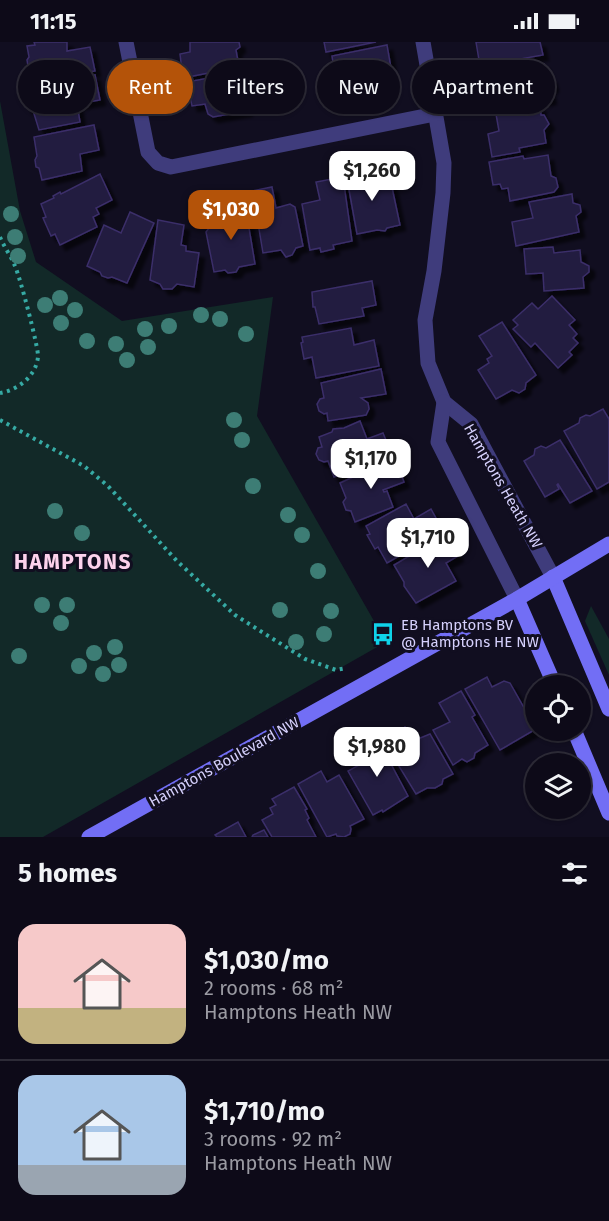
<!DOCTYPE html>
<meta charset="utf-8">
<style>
:root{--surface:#0d0a18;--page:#1b1825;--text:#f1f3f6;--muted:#9a9aa2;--line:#2d2b37;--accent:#b45309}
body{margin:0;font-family:"Fira Sans",sans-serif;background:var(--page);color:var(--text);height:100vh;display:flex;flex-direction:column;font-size:22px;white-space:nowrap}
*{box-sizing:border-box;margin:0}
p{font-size:20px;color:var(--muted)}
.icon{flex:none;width:33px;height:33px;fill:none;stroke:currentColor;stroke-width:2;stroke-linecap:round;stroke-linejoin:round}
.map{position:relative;height:795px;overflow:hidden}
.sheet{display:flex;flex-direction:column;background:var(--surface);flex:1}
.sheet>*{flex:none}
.guide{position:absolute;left:18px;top:18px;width:573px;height:54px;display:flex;gap:12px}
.tools{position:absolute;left:525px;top:633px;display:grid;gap:12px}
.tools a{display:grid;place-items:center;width:66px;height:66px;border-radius:50%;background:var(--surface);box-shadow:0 2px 4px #0004,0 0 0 2px var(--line);font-size:30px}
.price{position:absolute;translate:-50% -51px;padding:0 14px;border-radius:12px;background:#fff;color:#222;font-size:20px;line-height:39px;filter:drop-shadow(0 2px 3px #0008)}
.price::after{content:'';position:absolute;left:50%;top:36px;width:18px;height:14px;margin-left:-9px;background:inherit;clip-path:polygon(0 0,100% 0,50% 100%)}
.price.current{background:var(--accent);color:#fff}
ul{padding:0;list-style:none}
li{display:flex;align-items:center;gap:18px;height:150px;padding:0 18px}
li+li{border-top:2px solid var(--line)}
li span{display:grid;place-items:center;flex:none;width:168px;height:120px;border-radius:18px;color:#555}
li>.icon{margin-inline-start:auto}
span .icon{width:72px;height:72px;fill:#fffc;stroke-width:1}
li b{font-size:26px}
h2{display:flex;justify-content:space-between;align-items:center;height:72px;padding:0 18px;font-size:26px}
.chip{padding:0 21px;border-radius:27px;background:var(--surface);box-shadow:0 2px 4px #0004,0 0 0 2px var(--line);font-size:21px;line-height:54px}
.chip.current{background:var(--accent);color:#fff}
.status{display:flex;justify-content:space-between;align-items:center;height:42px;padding:0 30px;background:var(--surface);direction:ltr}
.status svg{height:16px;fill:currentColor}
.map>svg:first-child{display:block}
</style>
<div class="status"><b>11:15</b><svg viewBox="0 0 49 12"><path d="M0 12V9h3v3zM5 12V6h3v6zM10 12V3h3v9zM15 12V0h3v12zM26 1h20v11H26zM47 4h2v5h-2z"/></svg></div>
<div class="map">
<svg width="609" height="795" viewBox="0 0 609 795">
<defs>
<filter id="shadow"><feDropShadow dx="5.5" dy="5.5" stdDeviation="1.5" flood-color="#0009"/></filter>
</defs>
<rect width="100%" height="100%" fill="#110e20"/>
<g fill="#122928">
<path d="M0 59 20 169 36 220 122 279 273 255 257 374 386 600 43 795H0Z"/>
<path d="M591 564 609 597V633L585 579Z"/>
</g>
<g fill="#231c3f" stroke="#3b2f6a" stroke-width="1.5" filter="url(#shadow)">
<path d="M34 0H67V9L90 5 95 29 34 40 31 26 28 24 27 18 29 15 27 4 35 3Z"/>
<path d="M190 0H239L240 5 236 8 239 25 183 36 180 12 190 10Z"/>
<path d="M324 0H376L326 10Z"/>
<path d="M476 0H540L543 13 480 24Z"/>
<path d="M387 3 391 26 376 28 379 44 338 51 332 14Z"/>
<path d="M517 21V26L536 22 537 24 544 22 546 34 551 36 553 44 549 48 551 57 512 65 507 61 506 49 486 52 482 28Z"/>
<path d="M241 30 249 59 246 60 247 69 213 75 208 72 205 62 192 64 187 40Z"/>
<path d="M95 33 100 58 77 62 80 80 39 88 32 65 27 66 24 47Z"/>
<path d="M540 64 541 73H544L549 82 544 88 546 101 519 106 520 110 492 115 488 92 499 89 496 72Z"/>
<path d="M94 83 99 108 80 112 82 129 42 138 39 126 36 125 35 118 37 114 34 95Z"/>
<path d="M548 113 551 134 556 136 558 145 554 150 510 159 508 146 502 147 500 142 493 143 489 120 523 114 524 117Z"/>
<path d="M370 126 373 140 390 136 400 183 387 186 385 189 377 188 357 192 346 131Z"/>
<path d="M100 132 112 158 96 166 99 172 93 175 97 185 60 203 55 192 51 194 43 176 46 175 41 162 54 156 53 154 60 150 61 152Z"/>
<path d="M343 135 352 199 333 203 334 207 321 210 320 206 310 208 302 162 320 158 316 140Z"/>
<path d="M272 145 276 166 290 162 295 165 303 204 296 206 292 213 286 215 281 208 263 211 257 175 252 177 247 150Z"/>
<path d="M572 152 573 161 580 163 581 170 576 174 579 190 516 204 512 180 533 176 529 160Z"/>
<path d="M245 162 255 222 239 225 236 230 228 231 225 228 214 230 206 190 210 185 223 184 221 167Z"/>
<path d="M130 170 154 181 127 241 112 235 108 236 102 234 100 230 87 224 104 183 121 191Z"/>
<path d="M158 178 184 183 181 203 186 204V209L199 211 194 245 177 242 172 247H163L160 242 150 238Z"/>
<path d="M553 205 554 211 580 208 581 220 589 224V230L583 235 584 246 544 249 543 231 526 232 524 207Z"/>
<path d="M372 239 376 263 362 266 364 274 319 282 315 265H313L312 250Z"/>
<path d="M552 254 575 278 569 283 577 292 573 296 578 301 569 310 572 313 558 326 535 301 531 305 513 287 518 283 513 278 532 261 538 267Z"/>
<path d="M502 280 536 333 526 341 525 347 519 351 512 348 496 357 478 328 489 321 487 317 492 314 479 294Z"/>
<path d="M351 286 354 303 374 298 379 324 316 336 312 315 304 317 301 301 303 300 302 295Z"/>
<path d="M381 327 386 352 361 356 368 361 369 367 366 373 328 379 327 371 324 372 319 369 317 362 320 357 324 356 321 341Z"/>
<path d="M603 367 609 377V440L597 447 564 389 579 381 580 376 586 373 590 374Z"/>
<path d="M360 379 367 397 383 391 392 413 334 435 328 419 324 420 319 418 316 412 318 406 322 405 319 395 332 390 333 387 344 386Z"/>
<path d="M560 398 592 449 570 461 558 442 557 443 559 447 545 455 524 419 534 413 535 407 541 404 546 406Z"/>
<path d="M395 416 404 440 383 448 384 450 387 449 393 465 355 480 351 469 346 468 343 460 346 456 340 441Z"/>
<path d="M406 462 414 477 431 467 443 489 387 521 378 505 375 507 367 493 370 492 366 484Z"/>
<path d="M445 493 458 514 446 521 456 539 416 561 404 544V540L394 523Z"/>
<path d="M487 635 492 645 504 639 510 641 527 671 529 672 534 679 532 682 536 687 500 708 465 647Z"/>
<path d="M461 649 475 673 472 675 488 703 475 711 474 716 467 720 462 717 453 723 433 688 450 680 439 661Z"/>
<path d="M405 685 413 699 430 692 453 732 443 737 442 742 435 746H427L416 752 383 698Z"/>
<path d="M376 694 408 754 383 770 382 768 373 773 348 729 363 721 355 707Z"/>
<path d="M321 729 327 740 339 733 364 777 350 784 351 787 350 792 344 795 337 794 336 792 327 795 298 742Z"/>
<path d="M294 745 307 767 305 768 309 776 307 778 316 795H272L262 778 273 772 270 766 276 763 272 757Z"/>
<path d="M238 780 246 795H217L215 793Z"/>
<path d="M264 788 268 795H252L253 793Z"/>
</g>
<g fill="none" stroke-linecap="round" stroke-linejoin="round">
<g stroke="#36aaa4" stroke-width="4" stroke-dasharray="3 4.5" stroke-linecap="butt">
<path d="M0 195C4 205 11 214 15 224 20 235 39 307 38 315 36 334 18 348 0 351"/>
<path d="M0 378 84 424 108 444 177 519 235 573 305 617 336 628 347 626"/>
</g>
<g stroke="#3f3c7c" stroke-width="15">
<path d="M126 0 148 110 158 121 171 125 435 72"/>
<path d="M423 0 444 121 443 151 434 229 425 278 428 321 444 360 471 382 553 535"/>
<path d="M444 360 438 400 517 557"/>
</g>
<g stroke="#726ef5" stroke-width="15">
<path d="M553 535 609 667"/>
<path d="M517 557 555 644"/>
<path d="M574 688 609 771"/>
<path d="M89 795 517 557 609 502"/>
</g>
</g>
<g fill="#3d7d75">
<circle cx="11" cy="172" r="8"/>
<circle cx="15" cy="195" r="8"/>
<circle cx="18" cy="214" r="8"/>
<circle cx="60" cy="256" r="8"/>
<circle cx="45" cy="263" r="8"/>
<circle cx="75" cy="268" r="8"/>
<circle cx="201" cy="273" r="8"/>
<circle cx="220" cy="277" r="8"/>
<circle cx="61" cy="281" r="8"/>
<circle cx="169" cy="284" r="8"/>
<circle cx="145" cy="287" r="8"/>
<circle cx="246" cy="292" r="8"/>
<circle cx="87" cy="299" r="8"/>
<circle cx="116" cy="302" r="8"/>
<circle cx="148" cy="305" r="8"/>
<circle cx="127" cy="318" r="8"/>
<circle cx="234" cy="378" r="8"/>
<circle cx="242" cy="398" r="8"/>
<circle cx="253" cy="444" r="8"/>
<circle cx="55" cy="469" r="8"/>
<circle cx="288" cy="473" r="8"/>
<circle cx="82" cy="491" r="8"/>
<circle cx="302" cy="493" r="8"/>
<circle cx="318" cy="529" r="8"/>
<circle cx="42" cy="563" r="8"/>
<circle cx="67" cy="563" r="8"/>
<circle cx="280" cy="568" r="8"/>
<circle cx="331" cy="569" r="8"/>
<circle cx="61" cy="581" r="8"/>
<circle cx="324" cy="592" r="8"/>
<circle cx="296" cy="600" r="8"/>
<circle cx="115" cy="605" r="8"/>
<circle cx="94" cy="611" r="8"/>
<circle cx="19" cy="614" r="8"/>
<circle cx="119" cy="623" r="8"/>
<circle cx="79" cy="624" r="8"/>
<circle cx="103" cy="632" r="8"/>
</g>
<defs>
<g id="bus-bare" transform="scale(1.8)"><path d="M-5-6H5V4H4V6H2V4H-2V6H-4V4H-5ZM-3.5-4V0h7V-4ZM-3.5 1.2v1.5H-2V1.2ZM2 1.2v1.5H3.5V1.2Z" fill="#0fd2e9" stroke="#110e20" stroke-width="2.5" paint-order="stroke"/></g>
</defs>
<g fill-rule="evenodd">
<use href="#bus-bare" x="383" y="592"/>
</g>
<g text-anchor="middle" stroke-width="6" stroke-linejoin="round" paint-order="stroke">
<g font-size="15" fill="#d5d0fc" stroke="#110e20">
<text transform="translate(503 444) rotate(60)" y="5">Hamptons Heath NW</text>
<text transform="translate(224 720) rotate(-29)" y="5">Hamptons Boulevard NW</text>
</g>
<g font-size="15" fill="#d5d0fc" stroke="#110e20" text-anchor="start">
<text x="401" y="588">EB Hamptons BV<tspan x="401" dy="17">@ Hamptons HE NW</tspan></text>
</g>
<g font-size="21" font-weight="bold" letter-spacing="1.5" fill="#fcd2ec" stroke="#110e20">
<text x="73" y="527">HAMPTONS</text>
</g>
</g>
</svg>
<div class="tools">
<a><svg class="icon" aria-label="locate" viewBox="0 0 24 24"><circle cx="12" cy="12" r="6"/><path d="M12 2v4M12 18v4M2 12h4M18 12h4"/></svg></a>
<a><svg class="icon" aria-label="layers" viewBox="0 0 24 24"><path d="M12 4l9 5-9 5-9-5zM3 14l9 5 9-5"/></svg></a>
</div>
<b class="price" style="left:372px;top:160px">$1,260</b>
<b class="price current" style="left:231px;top:199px">$1,030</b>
<b class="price" style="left:371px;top:448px">$1,170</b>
<b class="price" style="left:428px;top:527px">$1,710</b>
<b class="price" style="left:377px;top:736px">$1,980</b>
<div class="guide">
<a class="chip">Buy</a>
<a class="chip current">Rent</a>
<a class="chip">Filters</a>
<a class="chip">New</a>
<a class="chip">Apartment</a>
</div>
</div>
<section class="sheet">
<h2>5 homes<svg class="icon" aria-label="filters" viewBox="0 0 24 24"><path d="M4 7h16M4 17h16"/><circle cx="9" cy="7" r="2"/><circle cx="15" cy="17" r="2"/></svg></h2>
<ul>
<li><span style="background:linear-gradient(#f6c9c9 70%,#c2b280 0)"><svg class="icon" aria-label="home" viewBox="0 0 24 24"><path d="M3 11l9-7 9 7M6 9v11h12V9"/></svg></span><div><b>$1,030/mo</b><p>2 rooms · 68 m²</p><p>Hamptons Heath NW</p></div></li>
<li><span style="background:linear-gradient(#a9c7e8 75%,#9aa5b1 0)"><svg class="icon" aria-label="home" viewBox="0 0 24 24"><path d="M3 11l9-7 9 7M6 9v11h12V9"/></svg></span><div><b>$1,710/mo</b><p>3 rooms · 92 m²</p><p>Hamptons Heath NW</p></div></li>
</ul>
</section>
